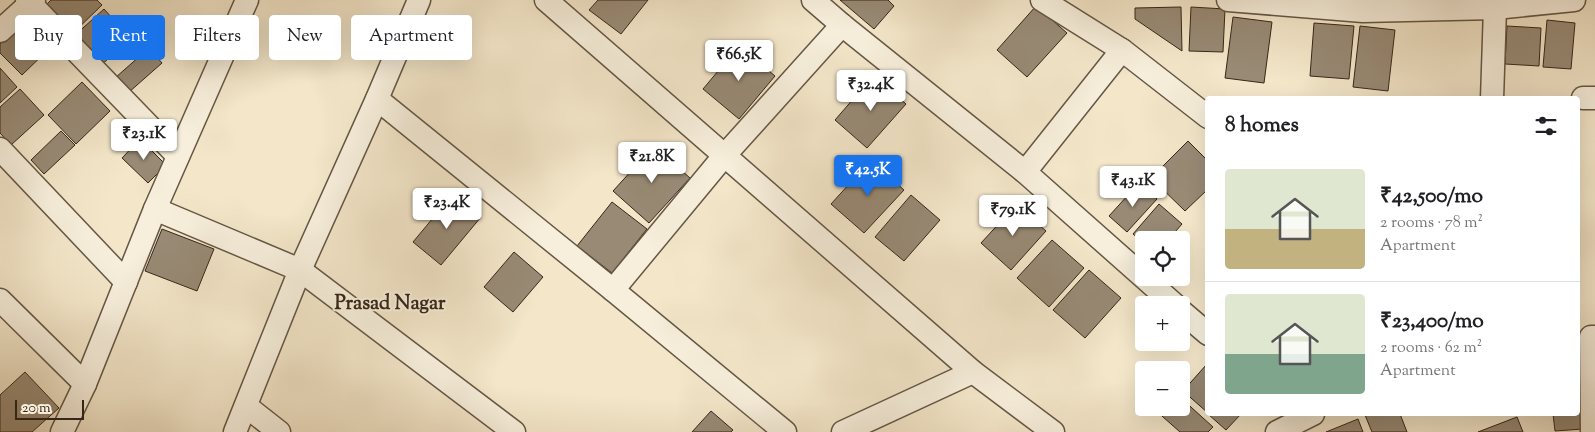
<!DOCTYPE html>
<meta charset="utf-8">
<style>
:root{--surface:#fff;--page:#f2f2f2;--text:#202124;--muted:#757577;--line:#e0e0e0;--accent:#1a73e8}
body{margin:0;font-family:"Sorts Mill Goudy",serif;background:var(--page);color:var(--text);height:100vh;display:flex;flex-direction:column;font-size:19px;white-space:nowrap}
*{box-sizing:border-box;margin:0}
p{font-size:16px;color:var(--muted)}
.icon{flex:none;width:28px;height:28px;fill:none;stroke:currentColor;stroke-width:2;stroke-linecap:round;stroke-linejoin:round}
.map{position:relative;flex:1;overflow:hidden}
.sheet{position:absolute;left:1205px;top:96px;width:375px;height:320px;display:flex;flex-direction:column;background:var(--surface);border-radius:5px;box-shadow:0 5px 20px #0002}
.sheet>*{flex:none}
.guide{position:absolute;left:15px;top:15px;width:475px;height:45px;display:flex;gap:10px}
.tools{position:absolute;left:1135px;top:231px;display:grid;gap:10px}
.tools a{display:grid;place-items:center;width:55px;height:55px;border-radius:5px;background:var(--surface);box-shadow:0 5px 20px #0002;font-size:25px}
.scale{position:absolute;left:15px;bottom:12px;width:69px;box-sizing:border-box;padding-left:5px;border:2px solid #362719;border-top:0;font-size:14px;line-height:18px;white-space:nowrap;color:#362719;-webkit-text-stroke:4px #f7efdc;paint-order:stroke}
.price{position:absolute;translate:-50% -42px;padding:0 11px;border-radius:5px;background:#fff;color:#222;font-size:16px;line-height:32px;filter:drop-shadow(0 1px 2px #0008)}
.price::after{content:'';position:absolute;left:50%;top:30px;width:15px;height:11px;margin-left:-8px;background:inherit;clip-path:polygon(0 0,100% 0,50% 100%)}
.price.active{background:var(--accent);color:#fff}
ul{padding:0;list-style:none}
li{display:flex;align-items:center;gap:15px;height:125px;padding:0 20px}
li+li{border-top:1px solid var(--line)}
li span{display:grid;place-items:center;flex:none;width:140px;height:100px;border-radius:5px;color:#555}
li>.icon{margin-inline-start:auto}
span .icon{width:60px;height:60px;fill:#fffc;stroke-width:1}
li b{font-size:21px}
h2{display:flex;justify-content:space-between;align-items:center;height:60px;padding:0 20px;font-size:21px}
.tag{padding:0 18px;border-radius:5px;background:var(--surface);box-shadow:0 5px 20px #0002;font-size:18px;line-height:45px}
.tag.active{background:var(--accent);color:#fff}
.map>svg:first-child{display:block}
</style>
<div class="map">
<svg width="1595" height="432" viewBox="0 0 1595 432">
<rect width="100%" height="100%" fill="#f3e6c9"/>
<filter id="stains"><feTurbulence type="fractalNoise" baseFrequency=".004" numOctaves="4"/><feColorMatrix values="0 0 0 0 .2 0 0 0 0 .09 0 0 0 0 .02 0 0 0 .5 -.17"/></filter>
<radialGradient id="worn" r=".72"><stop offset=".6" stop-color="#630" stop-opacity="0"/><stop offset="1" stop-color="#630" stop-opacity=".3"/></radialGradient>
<g fill="#988a75" stroke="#362719">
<path d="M51 0H97L102 5 69 37 41 10Z"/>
<path d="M598 0H648L621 34 589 10Z"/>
<path d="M840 0H888L894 6 874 29Z"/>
<path d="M1036 6 1067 33 1027 77 997 50Z"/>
<path d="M1181 7 1182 51 1135 19V8Z"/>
<path d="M1191 7 1225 9 1223 52 1189 51Z"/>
<path d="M104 9 131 39 100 66 73 37Z"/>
<path d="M1233 17 1272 22 1264 83 1225 78Z"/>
<path d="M27 18 53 45 22 75 0 53V44Z"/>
<path d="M1547 20 1575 23 1571 69 1543 67Z"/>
<path d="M1314 23 1354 26 1349 79 1310 76Z"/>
<path d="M1360 26 1395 30 1388 91 1353 87Z"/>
<path d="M1507 26 1541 28 1539 66 1505 64Z"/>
<path d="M739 46 775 76 739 119 703 89Z"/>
<path d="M149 48 162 63 128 93 115 78Z"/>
<path d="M0 68 17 87 0 103Z"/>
<path d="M874 75 906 104 867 148 835 120Z"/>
<path d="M82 82 110 111 76 144 48 115Z"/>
<path d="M20 89 44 115 11 145 0 133V107Z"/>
<path d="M61 131 75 145 44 174 31 160Z"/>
<path d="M140 139 166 165 148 183 122 158Z"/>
<path d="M1188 141 1208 161V189L1185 211 1151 178Z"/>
<path d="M654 146 690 178 649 223 613 191Z"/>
<path d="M871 160 904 190 864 233 831 204Z"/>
<path d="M1139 183 1157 199 1127 232 1109 216Z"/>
<path d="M453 194 481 217 441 265 413 242Z"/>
<path d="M911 195 940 220 904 261 875 237Z"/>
<path d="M612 202 647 229 612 273 577 246Z"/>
<path d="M1159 204 1182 224 1168 240H1144V243L1133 234Z"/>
<path d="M1016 205 1046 231 1011 270 981 243Z"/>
<path d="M162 229 214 249 197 291 145 271Z"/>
<path d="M1052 240 1084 268 1049 307 1017 278Z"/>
<path d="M514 252 543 277 513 312 484 287Z"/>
<path d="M1089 270 1121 298 1085 338 1053 310Z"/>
<path d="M1207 364H1208V413L1183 391Z"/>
<path d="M25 372 59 408 32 432H0V395Z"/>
<path d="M1578 382H1580L1583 429 1555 431 1553 414H1578Z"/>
<path d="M1181 398 1213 427 1208 432H1180L1154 409 1181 408Z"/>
<path d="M711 411 733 430 731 432H692Z"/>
<path d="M1208 414H1241L1226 430Z"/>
<path d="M1368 414H1400L1407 432H1372L1365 415Z"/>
<path d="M1517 417 1523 432H1478Z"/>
<path d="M1358 419 1363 432H1326Z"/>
</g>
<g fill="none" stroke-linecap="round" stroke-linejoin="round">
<g stroke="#655745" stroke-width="25">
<g id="minor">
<path d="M27 0 178 156"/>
<path d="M546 0 973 372 1053 432"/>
<path d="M813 0 842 25 1025 172 1175 305"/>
<path d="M1042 0 1122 50 1208 117"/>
<path d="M1228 0 1363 11 1495 8 1574 0"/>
<path d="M0 31 34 0"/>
<path d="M1583 98H1595"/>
<path d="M377 99 613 290 785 432"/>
<path d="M1492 99 1495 8"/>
<path d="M0 149 126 282"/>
<path d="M1025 172 1122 50"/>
<path d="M155 209 300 270 514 432"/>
<path d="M613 290 724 156 842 25"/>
<path d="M0 300 85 384"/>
<path d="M1181 311 1208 334"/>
<path d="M246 406 279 432"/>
<path d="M62 432 85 384 155 209 247 0"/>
<path d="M235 432 300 270 377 99 419 0"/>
<path d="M843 432 973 372"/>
<path d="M1277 432 1313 414"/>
<path d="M1592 432 1591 337H1595"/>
</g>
</g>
<use href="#minor" stroke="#f7efdc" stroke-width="22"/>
</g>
<g text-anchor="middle" stroke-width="4" stroke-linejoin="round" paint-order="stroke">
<g font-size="20" font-weight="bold" fill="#362719" stroke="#f7efdc">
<text x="390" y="309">Prasad Nagar</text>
</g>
</g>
<rect width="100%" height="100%" filter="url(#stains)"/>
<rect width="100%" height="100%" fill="url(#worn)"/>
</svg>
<div class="tools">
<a><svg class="icon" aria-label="locate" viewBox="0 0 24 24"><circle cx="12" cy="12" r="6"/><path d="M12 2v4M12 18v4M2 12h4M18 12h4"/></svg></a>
<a>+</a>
<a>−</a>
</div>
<div class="scale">20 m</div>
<b class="price" style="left:739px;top:82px">₹66.5K</b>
<b class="price" style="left:871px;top:112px">₹32.4K</b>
<b class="price" style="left:144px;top:161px">₹23.1K</b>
<b class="price" style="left:652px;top:184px">₹21.8K</b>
<b class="price active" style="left:868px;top:197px">₹42.5K</b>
<b class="price" style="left:1133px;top:208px">₹43.1K</b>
<b class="price" style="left:447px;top:230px">₹23.4K</b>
<b class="price" style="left:1013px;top:237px">₹79.1K</b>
<div class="guide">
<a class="tag">Buy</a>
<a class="tag active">Rent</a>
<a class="tag">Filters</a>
<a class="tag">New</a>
<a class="tag">Apartment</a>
</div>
<section class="sheet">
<h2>8 homes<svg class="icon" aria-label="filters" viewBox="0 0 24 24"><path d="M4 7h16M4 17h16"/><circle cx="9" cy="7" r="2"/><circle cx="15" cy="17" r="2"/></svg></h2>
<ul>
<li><span style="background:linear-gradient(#dfe7d0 60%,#c2b280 0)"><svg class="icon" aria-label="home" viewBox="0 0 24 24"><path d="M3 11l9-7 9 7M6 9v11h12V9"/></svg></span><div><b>₹42,500/mo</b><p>2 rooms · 78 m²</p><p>Apartment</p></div></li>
<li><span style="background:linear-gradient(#dfe7d0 60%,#7fa58c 0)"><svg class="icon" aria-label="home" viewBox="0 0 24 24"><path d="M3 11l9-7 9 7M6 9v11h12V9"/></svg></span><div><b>₹23,400/mo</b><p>2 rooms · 62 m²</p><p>Apartment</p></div></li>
</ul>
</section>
</div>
